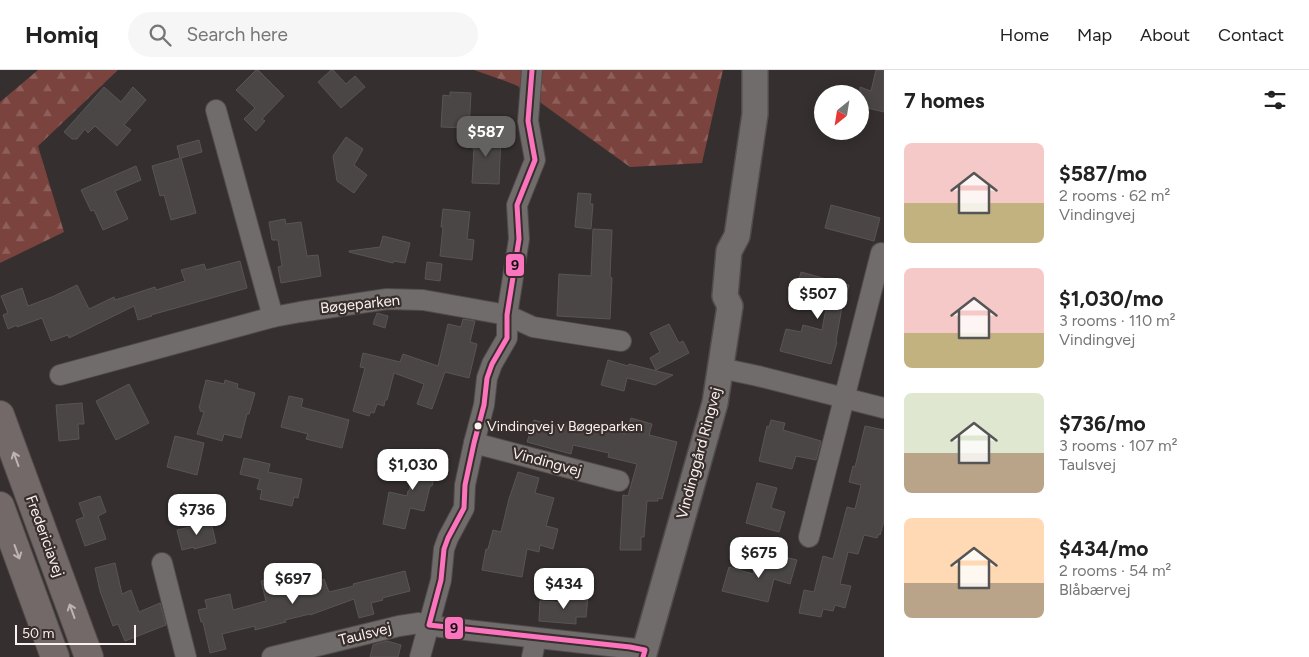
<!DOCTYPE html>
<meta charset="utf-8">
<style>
:root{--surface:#fff;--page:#f6f6f6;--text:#222;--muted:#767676;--line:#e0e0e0;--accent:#646161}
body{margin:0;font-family:Figtree,sans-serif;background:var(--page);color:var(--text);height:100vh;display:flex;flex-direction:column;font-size:19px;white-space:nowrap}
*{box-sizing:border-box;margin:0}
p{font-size:16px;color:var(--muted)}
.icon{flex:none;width:28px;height:28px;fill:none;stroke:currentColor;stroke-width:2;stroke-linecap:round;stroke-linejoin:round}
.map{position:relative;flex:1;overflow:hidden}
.panel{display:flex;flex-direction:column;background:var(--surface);width:425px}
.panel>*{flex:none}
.needle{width:32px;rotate:210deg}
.buttons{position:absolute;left:814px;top:15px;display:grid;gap:10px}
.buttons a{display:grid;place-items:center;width:55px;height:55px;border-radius:50%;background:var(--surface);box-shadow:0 2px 12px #0003;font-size:25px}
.scale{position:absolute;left:15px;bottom:12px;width:121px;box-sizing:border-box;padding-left:5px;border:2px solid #f9f2f1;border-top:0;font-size:14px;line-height:18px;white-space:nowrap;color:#f9f2f1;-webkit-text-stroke:4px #382e2c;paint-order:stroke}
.price{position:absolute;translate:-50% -42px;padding:0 11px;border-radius:10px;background:#fff;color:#222;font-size:16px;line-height:32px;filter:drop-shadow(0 1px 2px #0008)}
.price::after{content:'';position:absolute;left:50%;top:30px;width:15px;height:11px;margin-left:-8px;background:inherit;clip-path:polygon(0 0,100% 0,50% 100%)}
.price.selected{background:var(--accent);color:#fff}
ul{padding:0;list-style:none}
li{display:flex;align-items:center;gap:15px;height:125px;padding:0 20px}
li span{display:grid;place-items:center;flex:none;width:140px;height:100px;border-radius:8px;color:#555}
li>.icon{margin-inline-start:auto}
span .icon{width:60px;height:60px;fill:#fffc;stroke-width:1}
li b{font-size:21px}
h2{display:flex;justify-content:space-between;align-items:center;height:60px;padding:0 20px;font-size:21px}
header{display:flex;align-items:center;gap:30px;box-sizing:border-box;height:70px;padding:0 25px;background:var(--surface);border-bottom:1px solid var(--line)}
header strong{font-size:24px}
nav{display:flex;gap:28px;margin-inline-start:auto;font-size:18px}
.search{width:350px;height:45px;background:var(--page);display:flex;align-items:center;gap:12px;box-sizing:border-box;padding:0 18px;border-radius:28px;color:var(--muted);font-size:19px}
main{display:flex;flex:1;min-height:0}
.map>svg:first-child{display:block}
</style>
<header>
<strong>Homiq</strong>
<div class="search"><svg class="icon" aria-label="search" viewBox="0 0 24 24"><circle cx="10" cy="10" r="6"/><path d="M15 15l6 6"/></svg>Search here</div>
<nav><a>Home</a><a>Map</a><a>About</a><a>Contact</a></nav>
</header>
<main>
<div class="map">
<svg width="884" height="587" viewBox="0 0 884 587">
<defs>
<pattern id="forest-firs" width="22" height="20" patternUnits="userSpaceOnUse" patternTransform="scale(1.25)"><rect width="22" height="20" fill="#7a433d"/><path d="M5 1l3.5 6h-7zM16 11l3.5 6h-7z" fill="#8e5f5a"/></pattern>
</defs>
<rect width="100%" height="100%" fill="#35302f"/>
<g fill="url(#forest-firs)">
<path d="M38 0H118L38 76 64 162 0 193V32Z"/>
<path d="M474 0H723L702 93 630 97 516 15Z"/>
</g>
<g fill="#4a4645" stroke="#595554">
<path d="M256 0H258L284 26 262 49 265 51 256 61 244 49 255 38 236 20Z"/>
<path d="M331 0H333L346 14 355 6 365 17 341 38 318 12Z"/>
<path d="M876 0H884V42L860 36V17L871 21Z"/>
<path d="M104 17 121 32 133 17 146 30 124 55 131 60 117 76 95 56 88 63 85 59 77 69H72L64 62Z"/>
<path d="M450 22 471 23 469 58 441 57 443 25 450 26Z"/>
<path d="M472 63 501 64 499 114 472 113 474 78H472Z"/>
<path d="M346 67 363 79 354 95 367 105 354 123 337 111 333 86Z"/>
<path d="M199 70 202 82 181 88 196 143 171 150 164 125 160 126 152 96 180 88 177 76Z"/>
<path d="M136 96 141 110 115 121 128 149 103 160 94 140 91 141 81 120Z"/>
<path d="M578 123 591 124 590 134H593L591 159 575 157Z"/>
<path d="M831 135 880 148 874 171 825 158Z"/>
<path d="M443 139 470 142 467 169 474 170 472 190 440 186 443 157H441Z"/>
<path d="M285 149 286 154 301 152 307 186 318 185 321 206 281 213 278 197 282 196 278 170H272L269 152Z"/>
<path d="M593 159 612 160 610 207 612 208 610 249 557 246 559 204 591 206Z"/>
<path d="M383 166 410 173 405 193 394 191 393 193 349 182V181L380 177Z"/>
<path d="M240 191 247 218 151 245 152 246 138 250 134 236 69 268 68 265 51 271 42 248 17 257V255L8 259 3 245 8 243 1 226 22 218 28 236 52 227 77 215 89 239 114 227 115 230 155 217 156 220 185 211 181 200 204 194 206 200Z"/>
<path d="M427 192 442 194 440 211 425 209Z"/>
<path d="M801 202 849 215 843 237H842L836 271 837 272 831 294 780 281 786 259 801 262 803 255 822 260 827 233 795 225Z"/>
<path d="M377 243 388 246 385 258 373 254Z"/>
<path d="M463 249 475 251 470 272 477 274 469 308 445 302 432 339 417 334 424 314 394 303 387 330H385L384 336 377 334 374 343 371 342 369 346 353 341 365 298 360 297 363 283 400 292 403 284 438 296 448 254 461 257Z"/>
<path d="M669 254 679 273 683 271 689 283 656 300 650 288 660 282 650 263Z"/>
<path d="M608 290 628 296 629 294 673 305 655 315 627 308 624 321 601 315Z"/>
<path d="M206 310 224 314 225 310 238 314 237 318 255 323 249 344H247L241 368 224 364 222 371 197 364 204 342 200 341V338H199Z"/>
<path d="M129 314 149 353 116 370 96 331Z"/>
<path d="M289 326 303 329 301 337 349 350 342 378 306 369 308 364 281 357Z"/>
<path d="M82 333 84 354H78L79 369 59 371 56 335Z"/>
<path d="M631 348 652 354 649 365 677 372 662 429 658 428V431H647L644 467H641V480H620L623 425 628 426 637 394 608 387 609 383 573 375 571 384 527 372 534 350 564 359 566 353 583 357 584 355 626 364Z"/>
<path d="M771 350 785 353 783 360 821 371 816 390 796 386 792 399 759 391 767 356 769 357Z"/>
<path d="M865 356 884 360V451L880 465 879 464 877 468 864 465 858 484 848 482 840 514 851 516 845 538 835 535 833 541 823 539 821 547 799 543 804 520 814 522 823 486 833 489 847 437 855 439 861 415 849 412 853 396 855 397Z"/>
<path d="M175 366 204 373 197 405 167 397Z"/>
<path d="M421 379 443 384 439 398 437 397 432 416H430L424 441 410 438 405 459 383 454 389 422 407 426 408 421H409Z"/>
<path d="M244 388 270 394 268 402 302 409 298 428 294 427 292 436 260 429 262 420 257 419 260 409 240 404Z"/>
<path d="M518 402 539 408 535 423 554 428 546 456 558 459 553 479 540 475 539 482 527 479 522 507 482 500 486 479H488L493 460 501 462 509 429Z"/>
<path d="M757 413 777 418 771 438 785 442 779 462 746 453Z"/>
<path d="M100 426 106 442 98 446 106 469 85 476 76 450 84 447 79 433Z"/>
<path d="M211 452 216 473 194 479V477L182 480 177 460Z"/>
<path d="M781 486 797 490 790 514 774 509 768 532 722 521 729 497 753 504 757 492 778 498Z"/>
<path d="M115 493 122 524 131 520 139 542 160 533 166 555 125 571 118 554 113 556 100 521 95 498Z"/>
<path d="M405 501 410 521 382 528 383 530 371 533 374 544 359 548 354 529 310 545V544L285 550 286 552 255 560V556L222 564 226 579 210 583 203 552H201L198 540 207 538 205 530 230 524 233 540 266 531 261 511 275 508 279 525 324 509 329 522 354 516 353 514Z"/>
<path d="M568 525 588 526 586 547H576V554L539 551 540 531 567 533Z"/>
<path d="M387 571 401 575 398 587H370L373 575Z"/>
</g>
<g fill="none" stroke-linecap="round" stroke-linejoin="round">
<g stroke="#514c4b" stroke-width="22">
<g id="minor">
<path d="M216 40 273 247"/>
<path d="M720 298 758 306 884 338"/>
<path d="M60 305 273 247 300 242 387 229 423 230 507 245 533 257 621 271"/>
<path d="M474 373 619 411"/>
<path d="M809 467 881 183"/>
<path d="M162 493 186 587"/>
<path d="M272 587 399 556 419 553 440 557 645 580"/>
<path d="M420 587 441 510 444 479 448 468 464 438 465 415 474 373 484 335 487 308 492 294 507 268V245L519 169 517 135 535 90 528 51 532 0"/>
<path d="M532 587 536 568"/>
</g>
</g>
<g stroke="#514c4b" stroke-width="28">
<path id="tertiary" d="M643 587 715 333 730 236 725 226 729 181 737 166 755 44V0"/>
</g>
<g stroke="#514c4b" stroke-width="30">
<g id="primary">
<path d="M0 345 89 587"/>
<path d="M0 436 55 587"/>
</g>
</g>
<use href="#minor" stroke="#706c6b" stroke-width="20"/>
<use href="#tertiary" stroke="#706c6b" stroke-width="25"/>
<use href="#primary" stroke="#736968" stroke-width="28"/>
<g stroke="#382e2c" stroke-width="9">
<path id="bus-1" d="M532 0 528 51 535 90 517 135 519 169 507 245V268L492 294 487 308 484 335 474 373 465 415 464 438 448 468 444 479 441 510 429 555 630 577 645 580 643 587"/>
</g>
<use href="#bus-1" stroke="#fc73be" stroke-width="5"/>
</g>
<defs><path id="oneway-shaft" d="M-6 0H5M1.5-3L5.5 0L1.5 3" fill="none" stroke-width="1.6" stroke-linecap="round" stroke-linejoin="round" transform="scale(1.25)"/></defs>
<g stroke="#bdb4b3">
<use href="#oneway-shaft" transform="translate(16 389) rotate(-110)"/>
<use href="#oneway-shaft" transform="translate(17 482) rotate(70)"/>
<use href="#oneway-shaft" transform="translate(72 541) rotate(-110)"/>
</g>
<circle fill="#f9f2f1" stroke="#382e2c" stroke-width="2" cx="478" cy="356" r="4.5"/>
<g text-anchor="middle" stroke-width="4.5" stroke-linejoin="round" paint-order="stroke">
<g font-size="14" fill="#f9f2f1" stroke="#382e2c" text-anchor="start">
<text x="487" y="361">Vindingvej v Bøgeparken</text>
</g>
<g font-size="15" fill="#f9f2f1" stroke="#382e2c">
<text transform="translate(360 234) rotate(-6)" y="5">Bøgeparken</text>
<text transform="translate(699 383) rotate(-75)" y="5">Vindinggård Ringvej</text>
<text transform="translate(547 392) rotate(15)" y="5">Vindingvej</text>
<text transform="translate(45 466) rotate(70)" y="5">Fredericiavej</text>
<text transform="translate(365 564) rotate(-14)" y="5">Taulsvej</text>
</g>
</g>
<g stroke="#382e2c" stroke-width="2">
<rect x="505" y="183" width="20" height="24" rx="5" fill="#fc73be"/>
<rect x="444" y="546" width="20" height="24" rx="5" fill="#fc73be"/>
</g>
<g font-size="14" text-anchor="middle" font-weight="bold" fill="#111">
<text x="515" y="200">9</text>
<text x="454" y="563">9</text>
</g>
</svg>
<div class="buttons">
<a><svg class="needle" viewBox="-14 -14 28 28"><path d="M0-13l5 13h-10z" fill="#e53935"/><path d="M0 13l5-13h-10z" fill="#767676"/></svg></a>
</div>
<div class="scale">50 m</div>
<b class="price selected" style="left:486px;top:88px">$587</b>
<b class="price" style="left:818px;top:250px">$507</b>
<b class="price" style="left:413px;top:421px">$1,030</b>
<b class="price" style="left:197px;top:466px">$736</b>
<b class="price" style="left:759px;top:509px">$675</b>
<b class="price" style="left:293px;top:535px">$697</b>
<b class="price" style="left:564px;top:540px">$434</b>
</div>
<section class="panel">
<h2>7 homes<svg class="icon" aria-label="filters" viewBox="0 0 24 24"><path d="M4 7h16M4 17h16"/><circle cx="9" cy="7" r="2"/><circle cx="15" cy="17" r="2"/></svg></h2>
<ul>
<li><span style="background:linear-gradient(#f6c9c9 60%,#c2b280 0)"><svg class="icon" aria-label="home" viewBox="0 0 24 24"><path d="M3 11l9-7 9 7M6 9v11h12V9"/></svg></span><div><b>$587/mo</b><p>2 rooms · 62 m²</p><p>Vindingvej</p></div></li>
<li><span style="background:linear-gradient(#f6c9c9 65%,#c2b280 0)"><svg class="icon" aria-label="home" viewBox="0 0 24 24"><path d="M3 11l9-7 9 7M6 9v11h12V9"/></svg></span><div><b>$1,030/mo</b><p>3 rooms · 110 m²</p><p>Vindingvej</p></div></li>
<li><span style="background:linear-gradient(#dfe7d0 60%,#b9a48a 0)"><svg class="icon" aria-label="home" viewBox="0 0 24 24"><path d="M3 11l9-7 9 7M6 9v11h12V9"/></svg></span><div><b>$736/mo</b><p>3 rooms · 107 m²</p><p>Taulsvej</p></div></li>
<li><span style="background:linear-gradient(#ffd9b3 65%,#b9a48a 0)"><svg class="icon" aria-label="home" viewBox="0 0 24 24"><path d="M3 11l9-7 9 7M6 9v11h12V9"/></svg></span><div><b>$434/mo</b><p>2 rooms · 54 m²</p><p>Blåbærvej</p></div></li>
</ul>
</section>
</main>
